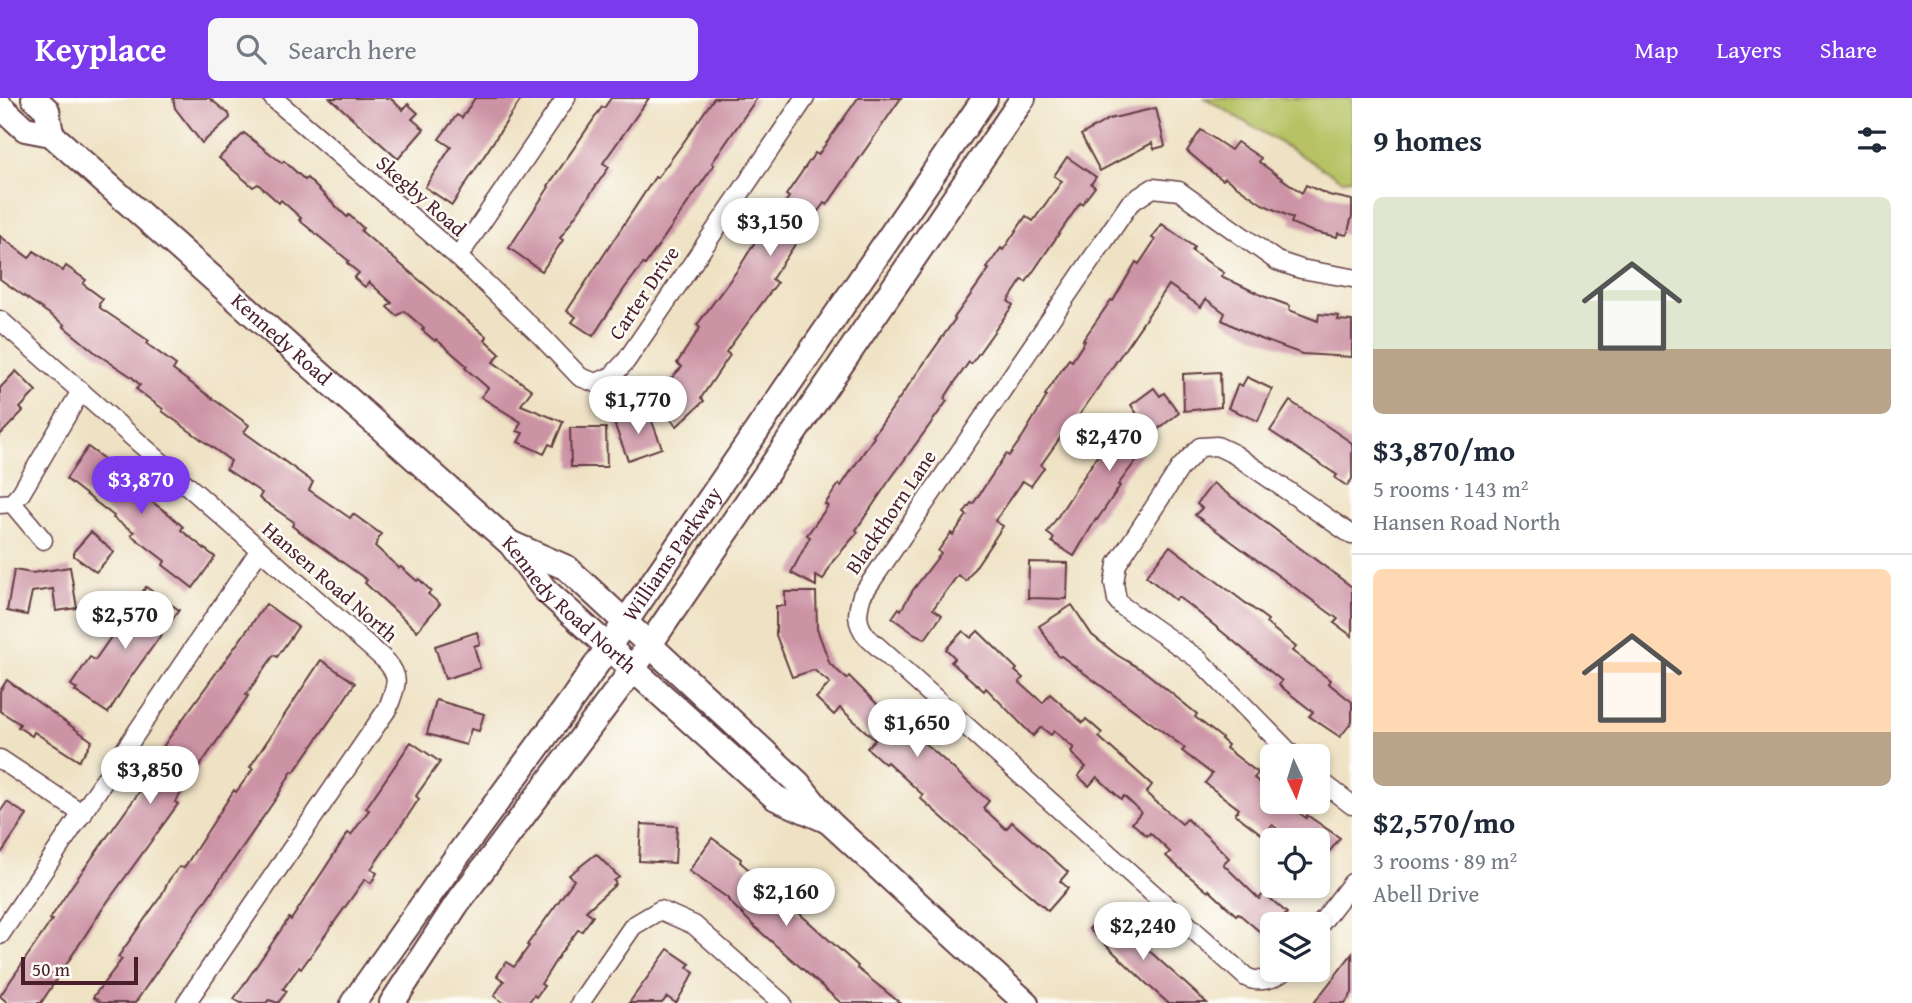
<!DOCTYPE html>
<meta charset="utf-8">
<style>
:root{--surface:#fff;--page:#f6f6f7;--text:#1f2937;--muted:#747a83;--line:#e0e1e3;--accent:#7c3aed}
body{margin:0;font-family:"Gentium Book Plus",serif;background:var(--page);color:var(--text);height:100vh;display:flex;flex-direction:column;font-size:26px;white-space:nowrap}
*{box-sizing:border-box;margin:0}
p{font-size:23px;color:var(--muted)}
.icon{flex:none;width:38px;height:38px;fill:none;stroke:currentColor;stroke-width:2;stroke-linecap:round;stroke-linejoin:round}
.map{position:relative;flex:1;overflow:hidden}
.panel{display:flex;flex-direction:column;background:var(--surface);width:560px}
.panel>*{flex:none}
.needle{width:46px;rotate:176deg}
.buttons{position:absolute;left:1260px;top:646px;display:grid;gap:14px}
.buttons a{display:grid;place-items:center;width:70px;height:70px;border-radius:10px;background:var(--surface);box-shadow:0 4px 10px #0003;font-size:35px}
.scale{position:absolute;left:21px;bottom:18px;width:117px;box-sizing:border-box;padding-left:7px;border:4px solid #4a1f2b;border-top:0;font-size:19px;line-height:24px;white-space:nowrap;color:#4a1f2b;-webkit-text-stroke:5px #fdfcf7;paint-order:stroke}
.price{position:absolute;translate:-50% -60px;padding:0 16px;border-radius:24px;background:#fff;color:#222;font-size:23px;line-height:46px;filter:drop-shadow(0 2px 4px #0008)}
.price::after{content:'';position:absolute;left:50%;top:42px;width:21px;height:16px;margin-left:-10px;background:inherit;clip-path:polygon(0 0,100% 0,50% 100%)}
.price.current{background:var(--accent);color:#fff}
ul{padding:0;list-style:none}
li{display:grid;align-content:center;gap:14px;height:371px;padding:0 21px}
li+li{border-top:2px solid var(--line)}
li span{display:grid;place-items:center;height:217px;border-radius:10px;color:#555}
li>.icon{margin-inline-start:auto}
span .icon{width:126px;height:126px;fill:#fffc;stroke-width:1}
li b{font-size:30px}
h2{display:flex;justify-content:space-between;align-items:center;height:84px;padding:0 21px;font-size:30px}
header{display:flex;align-items:center;gap:42px;box-sizing:border-box;height:98px;padding:0 35px;background:var(--accent);color:#fff}
header strong{font-size:33px}
nav{display:flex;gap:38px;margin-inline-start:auto;font-size:24px}
.search{width:490px;height:63px;background:var(--page);display:flex;align-items:center;gap:18px;box-sizing:border-box;padding:0 24px;border-radius:10px;color:var(--muted);font-size:26px}
main{display:flex;flex:1;min-height:0}
.map>svg:first-child{display:block}
</style>
<header>
<strong>Keyplace</strong>
<div class="search"><svg class="icon" aria-label="search" viewBox="0 0 24 24"><circle cx="10" cy="10" r="6"/><path d="M15 15l6 6"/></svg>Search here</div>
<nav><a>Map</a><a>Layers</a><a>Share</a></nav>
</header>
<main>
<div class="map">
<svg width="1352" height="905" viewBox="0 0 1352 905">
<rect width="100%" height="100%" fill="#fdfcf7"/>
<filter id="ink" filterUnits="userSpaceOnUse"><feTurbulence type="fractalNoise" baseFrequency=".0143" numOctaves="2"/><feDisplacementMap in="SourceGraphic" scale="14" xChannelSelector="R" yChannelSelector="G"/><feConvolveMatrix kernelMatrix="1 2 1 2 8 2 1 2 1" color-interpolation-filters="sRGB"/></filter>
<filter id="wash" filterUnits="userSpaceOnUse"><feTurbulence type="fractalNoise" baseFrequency=".00686" numOctaves="4" result="noise"/><feDisplacementMap in="SourceGraphic" scale="28" xChannelSelector="R" yChannelSelector="G"/><feGaussianBlur stdDeviation="1.57" result="paint"/><feColorMatrix in="noise" values="0 0 0 0 0 0 0 0 0 0 0 0 0 0 0 0 0 1.4 0 .05"/><feComposite in="paint" operator="in"/></filter>
<g filter="url(#wash)">
<rect width="100%" height="100%" fill="#efe2c4"/>
<path fill="#b6c264" stroke="#807048" stroke-width="2" d="M1205 0H1352V81L1342 82Z"/>
<g id="blocks">
<g fill="#cc93a5">
<path d="M173 0H209L229 16 230 20 202 45 175 10Z"/>
<path d="M330 0H390L403 12 408 6 418 15 412 21 424 31 398 61Z"/>
<path d="M475 0H522L452 107 425 89 451 49 439 41 457 17 462 20Z"/>
<path d="M611 0H649L603 65 609 69 560 140 563 142 542 173 509 150 549 89 548 88 602 9 604 10Z"/>
<path d="M714 0H757L712 65 714 67 645 167 643 166 624 191 593 238 572 224 576 219 567 213 655 79 657 80 683 45Z"/>
<path d="M858 0H901L827 107 824 105 810 124 813 126 802 141 800 139 772 181 777 185 726 254 730 257 701 300 704 303 677 328 651 301 682 269 677 265 700 230 697 227 739 170 767 124 770 126 789 99 786 97 815 55 818 57Z"/>
<path d="M1156 10 1165 48 1154 51 1152 45 1100 73 1081 37 1109 21Z"/>
<path d="M1201 32 1231 52 1237 44 1261 60 1259 64 1302 95 1306 87 1329 97 1352 102V118L1347 137 1338 135 1337 139 1311 133 1291 125 1293 120 1262 106 1225 80 1223 82 1213 75 1187 53Z"/>
<path d="M244 35 282 65 284 63 305 82 307 80 347 119 349 117 363 130 361 133 487 239 485 242 500 256 493 264 532 292 521 307 563 324 553 348 549 346 544 356 518 344 523 335 517 333 521 324 481 299 488 290 465 270 467 268 436 241 435 243 422 232 424 230 404 213 397 218 387 209 392 205 369 184 365 189 354 180 359 175 347 165 349 163 299 122 301 120 281 102 279 105 258 86 253 89 219 60Z"/>
<path d="M1067 59 1096 79 1091 86 1095 89 1082 106 1080 105 1026 184 1022 182 1008 203 1013 207 971 266 969 264 955 284 944 301 947 303 889 383 856 432 858 434 833 463 823 482 816 478V488L791 475 810 439 807 437 828 408 825 406 839 386 841 388 874 339 873 338 955 221 954 220 989 171 987 170 1001 150 1003 152 1026 118 1033 123 1062 83 1054 78Z"/>
<path d="M1162 126 1194 149 1192 153 1224 175 1221 178 1263 198 1290 208 1289 212 1318 223 1319 216 1339 218 1338 222 1352 223V259L1302 256 1253 238 1222 222 1225 215 1206 201 1201 209 1169 187 1067 335 1065 333 1041 367 1044 370 1031 388 1023 383 995 423 1003 428 966 483 958 477 933 511 942 517 925 541 915 536 892 520 899 510 901 512 913 492 941 455 938 453 951 435 953 437 967 417 964 415 971 405 973 406 1006 356 1009 358 1023 338 1047 298 1045 297 1069 261 1072 263 1085 243 1083 242 1111 202 1113 203 1136 164 1139 166 1155 142 1152 140Z"/>
<path d="M0 138 29 160 34 153 63 173 66 168 86 182 83 186 103 201 99 206 100 210 149 243 147 246 176 267 173 272 249 327 244 334 313 384 309 392 350 420 353 416 381 436 375 448 399 470 401 469 417 483 419 481 431 493 428 496 440 506 417 533 365 485 367 482 292 428 294 424 259 400 262 395 226 371 231 363 162 313 163 311 136 291 140 287 132 279 97 256 63 228 65 227 0 181Z"/>
<path d="M16 273 36 293 20 310 23 313 0 337V290Z"/>
<path d="M1220 274 1221 309 1184 313 1183 276Z"/>
<path d="M1247 279 1272 291 1258 323 1228 310 1238 286 1242 288Z"/>
<path d="M1154 290 1160 298 1164 295 1179 315 1136 348 1143 353 1118 387 1120 388 1097 422 1096 421 1074 458 1052 444 1054 440 1047 435 1111 337 1120 343 1135 322 1132 319 1137 316 1131 307Z"/>
<path d="M1290 303 1352 345V381L1347 388 1335 380 1337 377 1270 333Z"/>
<path d="M648 313 662 350 628 362 614 325Z"/>
<path d="M570 330H606L607 369H571Z"/>
<path d="M88 349 139 387 137 390 150 398 148 401 170 417 183 429 181 432 215 459 193 490 163 467 165 463 131 437 134 434 113 420 114 418 66 381Z"/>
<path d="M1213 385 1352 489V538L1334 525 1338 521 1195 417 1202 410 1197 406Z"/>
<path d="M91 434 114 454 96 474 74 458V453Z"/>
<path d="M1170 448 1268 522 1266 525 1296 549 1292 553 1330 582 1328 585 1352 604V624L1340 639 1309 618 1313 614 1279 587 1282 583 1193 510 1178 499 1175 502 1146 478Z"/>
<path d="M1029 464 1068 465 1067 501 1028 500Z"/>
<path d="M70 469 77 510 56 513 53 491 32 494 27 517 7 513 14 472 32 475Z"/>
<path d="M146 489 179 512 128 583 108 615 75 593 77 591 71 587 90 559 95 562Z"/>
<path d="M785 494H816L817 531 830 566 847 581 849 578 899 628 901 626 936 655 989 703 983 710 1006 731 1012 724 1068 774 1060 783 1068 790 1048 813 920 700 923 697 887 664 885 666 867 650 875 642 840 610 834 617 816 600 830 585 814 572 792 579 776 537V508H785Z"/>
<path d="M266 506 298 529 277 559 274 557 246 597 248 598 175 704 178 706 103 810 41 905H8L0 898 52 822 50 821 71 789 150 679 145 676 169 640Z"/>
<path d="M1072 507 1092 537 1117 557 1144 573 1197 616 1195 619 1222 640 1221 641 1228 647 1226 650 1258 675 1254 680 1266 689 1264 692 1272 699V704H1284L1306 720 1307 717 1340 740 1329 754 1327 751 1318 763V742H1292L1272 727 1264 738 1235 716 1239 711 1205 685 1212 676 1182 653 1185 650 1061 558 1059 559 1039 528Z"/>
<path d="M963 533 971 540 978 533 1017 571 1015 573 1023 580 1019 584 1043 605 1050 596 1083 625 1086 621 1102 635 1099 639 1152 687 1146 695 1182 726 1187 721 1209 740 1229 760 1223 766 1259 801 1264 795 1287 815 1278 826H1272V832L1266 839 1238 815 1236 817 1209 792 1208 794 1176 767 1166 758 1170 754 1150 735 1147 738 1132 725 1141 714 1124 698 1121 701 1097 679 1089 688 1078 678 1086 669 1072 656 1071 653 1074 650 1054 633 1051 637 1041 629 1033 638 986 590 984 593 951 564 955 560 946 551Z"/>
<path d="M477 534 480 546 474 548 480 570 445 581 435 548Z"/>
<path d="M321 562 355 585 340 608 294 674 292 673 277 699 135 905H102L93 899 122 861 118 859 161 798 169 782 179 769 184 770 234 692 236 694 253 671 250 669Z"/>
<path d="M7 582 92 643 79 663 34 634 32 638 18 629 20 626 0 613V593Z"/>
<path d="M436 602 484 616 479 633 471 631 466 647 427 636Z"/>
<path d="M411 644 440 664 416 698 419 701 409 716 371 771 377 775 371 785 365 781 301 871 299 869 283 891 287 893 278 905 269 902 266 905H241L234 901 289 820 291 822 348 735 351 737 369 712 366 710Z"/>
<path d="M7 704 27 717 0 757V714Z"/>
<path d="M641 726 677 728 675 765 639 763Z"/>
<path d="M712 740 741 761 740 764 809 824 858 868 857 870 900 905H841L755 829 728 802 729 801 689 773Z"/>
<path d="M596 756 619 779 614 783 616 786 586 813 593 818 582 833 578 832 560 856 541 886 544 888 536 899 534 897 528 905H504L494 898 504 883 497 878 506 864 514 869 529 848 527 847 574 782 569 777Z"/>
<path d="M1106 813 1146 850 1207 905H1168L1149 888 1089 831Z"/>
<path d="M668 851 690 866 687 869 694 875 676 905 667 899 662 905H629Z"/>
<path d="M1352 856V895L1345 905H1314Z"/>
</g>
</g>
</g>
<g filter="url(#ink)">
<use href="#blocks" fill-opacity="0" stroke="#633c42" stroke-width="2"/>
<g fill="none" stroke-linecap="round" stroke-linejoin="round">
<g stroke="#633c42" stroke-width="21">
<g id="minor">
<path d="M273 0 458 159 542 239 580 279 596 285 612 278 626 263 805 0"/>
<path d="M458 159 566 0"/>
<path d="M0 222 386 563C402 581 395 589 388 610L186 905"/>
<path d="M12 405 43 442"/>
<path d="M0 406 12 405 21 395 81 293"/>
<path d="M1293 658 1198 561 1122 508 1117 502 1114 485 1117 466 1180 370 1200 349 1217 348 1234 356 1352 437"/>
<path d="M0 661 83 716"/>
<path d="M1318 681 1352 707"/>
<path d="M1318 829 1352 785"/>
<path d="M0 837 259 453"/>
<path d="M1285 872C1275 881 1259 886 1246 879L867 539C855 524 857 514 862 497L1130 105 1153 90 1179 93 1277 163 1301 171 1352 180"/>
<path d="M580 905 633 828 660 812 694 827 782 905"/>
</g>
</g>
<g stroke="#633c42" stroke-width="28">
<g id="secondary">
<path d="M34 0 47 12 51 36"/>
<path id="s1" d="M0 8 25 31 51 36 511 446 545 492 776 700 828 723"/>
<path d="M512 446 567 470 798 685 828 723 1026 905"/>
<path id="s2" d="M353 905 455 761 574 599 985 0"/>
<path d="M392 905 456 807 633 571 1023 0"/>
</g>
</g>
<use href="#minor" stroke="#fff" stroke-width="18"/>
<use href="#secondary" stroke="#fff" stroke-width="24"/>
</g>
</g>
<g text-anchor="middle" stroke-width="5" stroke-linejoin="round" paint-order="stroke">
<g font-size="21" fill="#4a1f2b" stroke="#fdfcf7">
<text transform="translate(421 98) rotate(41)" y="7">Skegby Road</text>
<text transform="translate(644 195) rotate(-56)" y="7">Carter Drive</text>
<text dy="7" stroke="none"><textPath href="#s1" startOffset="369">Kennedy Road</textPath></text>
<text transform="translate(891 414) rotate(-56)" y="7">Blackthorn Lane</text>
<text dy="7" stroke="none"><textPath href="#s2" startOffset="551">Williams Parkway</textPath></text>
<text transform="translate(330 484) rotate(41)" y="7">Hansen Road North</text>
<text dy="7" stroke="none"><textPath href="#s1" startOffset="761">Kennedy Road North</textPath></text>
</g>
</g>
</svg>
<div class="buttons">
<a><svg class="needle" viewBox="-14 -14 28 28"><path d="M0-13l5 13h-10z" fill="#e53935"/><path d="M0 13l5-13h-10z" fill="#747a83"/></svg></a>
<a><svg class="icon" aria-label="locate" viewBox="0 0 24 24"><circle cx="12" cy="12" r="6"/><path d="M12 2v4M12 18v4M2 12h4M18 12h4"/></svg></a>
<a><svg class="icon" aria-label="layers" viewBox="0 0 24 24"><path d="M12 4l9 5-9 5-9-5zM3 14l9 5 9-5"/></svg></a>
</div>
<div class="scale">50 m</div>
<b class="price" style="left:770px;top:160px">$3,150</b>
<b class="price" style="left:638px;top:338px">$1,770</b>
<b class="price" style="left:1109px;top:375px">$2,470</b>
<b class="price current" style="left:141px;top:418px">$3,870</b>
<b class="price" style="left:125px;top:553px">$2,570</b>
<b class="price" style="left:917px;top:661px">$1,650</b>
<b class="price" style="left:150px;top:708px">$3,850</b>
<b class="price" style="left:786px;top:830px">$2,160</b>
<b class="price" style="left:1143px;top:864px">$2,240</b>
</div>
<section class="panel">
<h2>9 homes<svg class="icon" aria-label="filters" viewBox="0 0 24 24"><path d="M4 7h16M4 17h16"/><circle cx="9" cy="7" r="2"/><circle cx="15" cy="17" r="2"/></svg></h2>
<ul>
<li><span style="background:linear-gradient(#dfe7d0 70%,#b9a48a 0)"><svg class="icon" aria-label="home" viewBox="0 0 24 24"><path d="M3 11l9-7 9 7M6 9v11h12V9"/></svg></span><div><b>$3,870/mo</b><p>5 rooms · 143 m²</p><p>Hansen Road North</p></div></li>
<li><span style="background:linear-gradient(#ffd9b3 75%,#b9a48a 0)"><svg class="icon" aria-label="home" viewBox="0 0 24 24"><path d="M3 11l9-7 9 7M6 9v11h12V9"/></svg></span><div><b>$2,570/mo</b><p>3 rooms · 89 m²</p><p>Abell Drive</p></div></li>
</ul>
</section>
</main>
